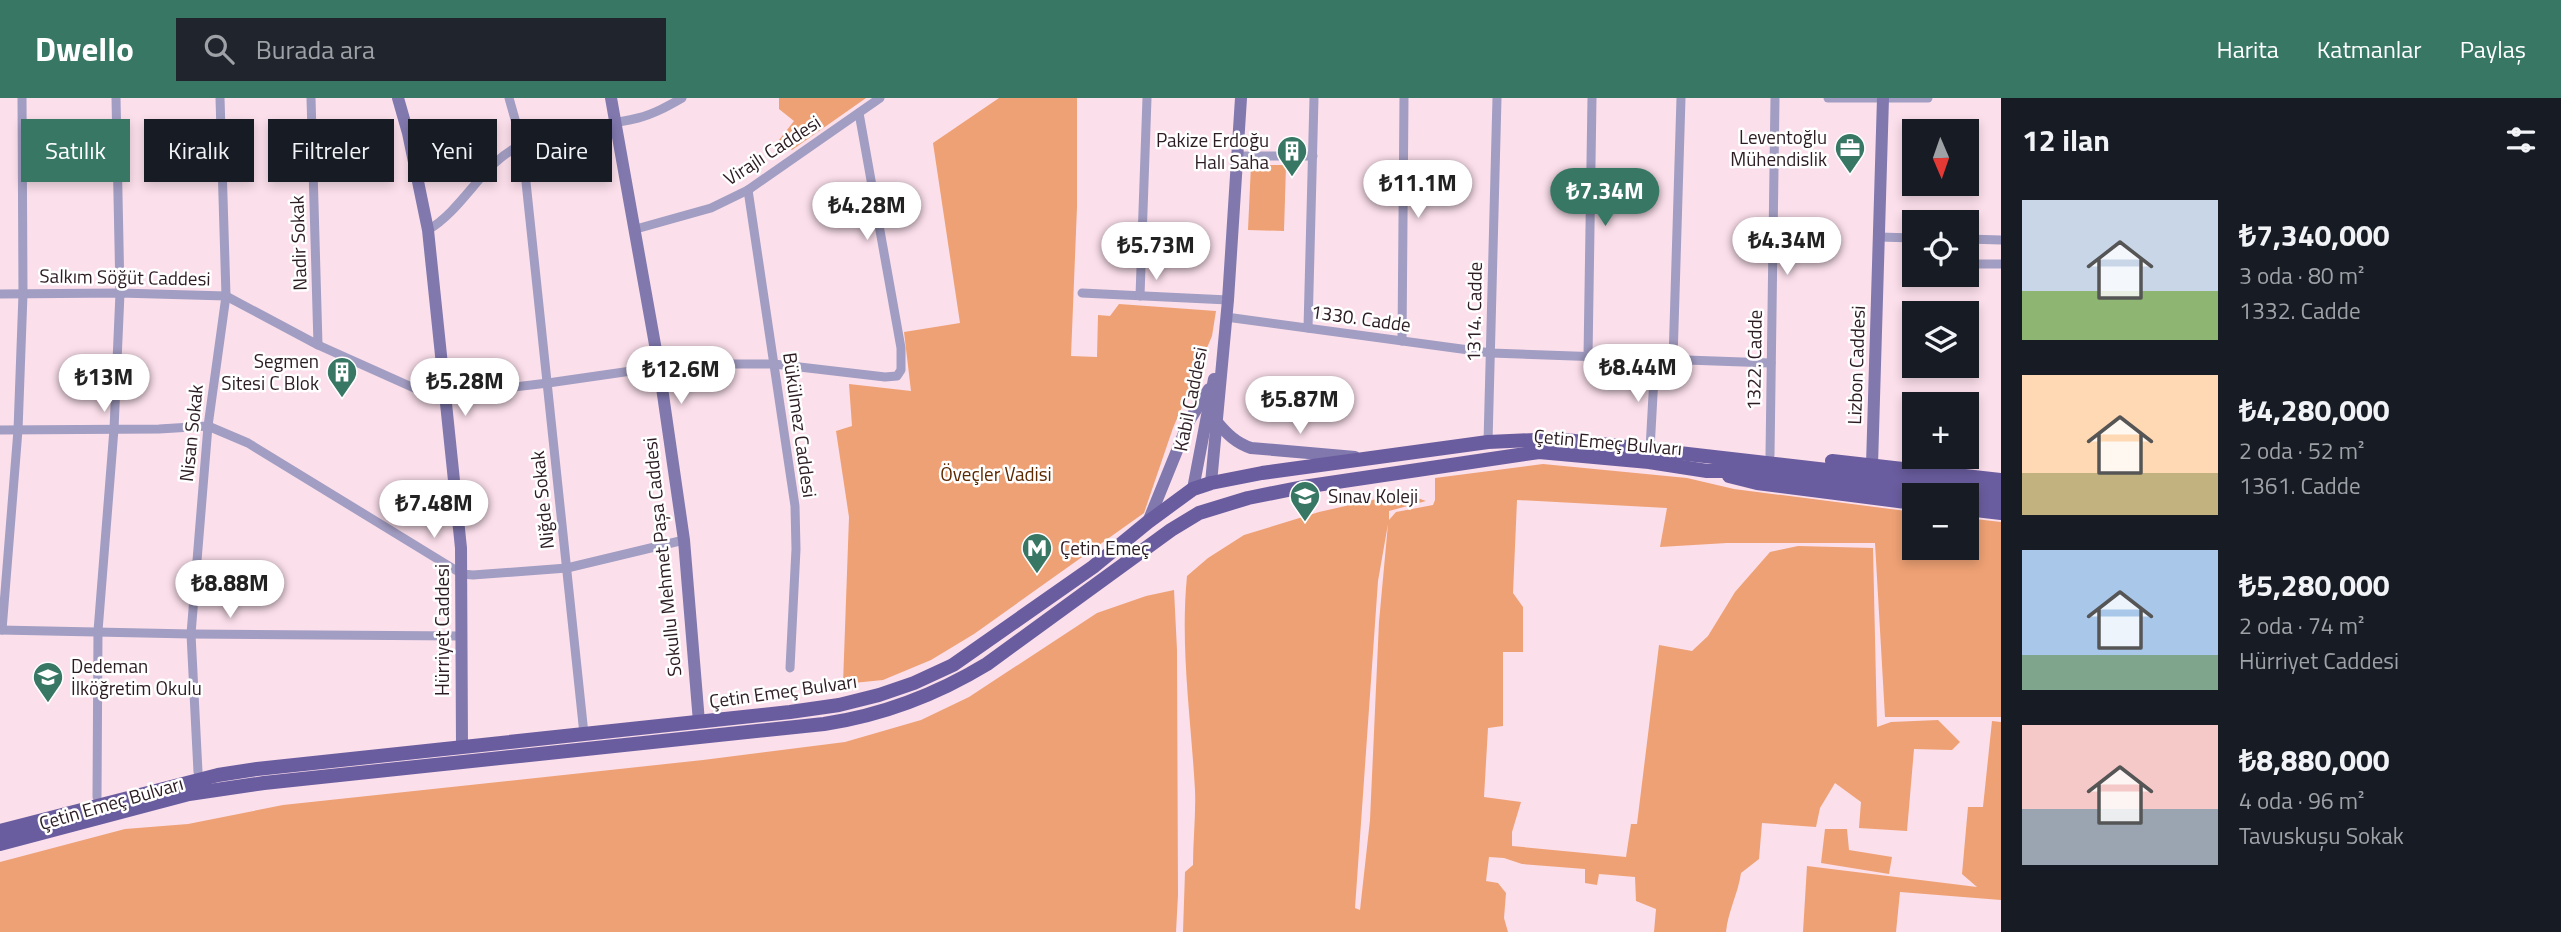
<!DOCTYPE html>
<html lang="tr">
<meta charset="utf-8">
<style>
:root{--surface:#171b24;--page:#20242c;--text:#f1f3f6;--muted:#9ea1a6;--accent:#387764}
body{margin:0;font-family:"Titillium Web",sans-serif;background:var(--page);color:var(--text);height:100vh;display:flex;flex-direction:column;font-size:26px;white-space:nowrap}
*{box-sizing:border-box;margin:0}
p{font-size:23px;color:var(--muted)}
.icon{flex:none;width:38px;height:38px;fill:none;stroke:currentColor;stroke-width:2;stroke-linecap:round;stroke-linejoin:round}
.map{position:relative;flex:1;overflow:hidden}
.details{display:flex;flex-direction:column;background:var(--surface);width:560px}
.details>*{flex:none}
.banner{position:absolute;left:21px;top:21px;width:665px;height:63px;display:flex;gap:14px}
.needle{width:46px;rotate:178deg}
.fabs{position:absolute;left:1902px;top:21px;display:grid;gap:14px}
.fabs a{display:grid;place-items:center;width:77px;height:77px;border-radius:0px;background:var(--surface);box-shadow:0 4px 10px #0003;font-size:35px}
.price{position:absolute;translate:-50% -60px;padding:0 16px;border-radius:24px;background:#fff;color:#222;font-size:23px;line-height:46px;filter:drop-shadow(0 2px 4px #0008)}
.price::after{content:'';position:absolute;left:50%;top:42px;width:21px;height:16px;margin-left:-10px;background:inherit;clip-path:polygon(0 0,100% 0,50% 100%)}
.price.current{background:var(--accent);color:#fff}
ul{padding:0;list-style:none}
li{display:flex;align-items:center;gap:21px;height:175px;padding:0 21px}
li span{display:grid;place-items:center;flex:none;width:196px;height:140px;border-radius:0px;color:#555}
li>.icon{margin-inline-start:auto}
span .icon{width:84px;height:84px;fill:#fffc;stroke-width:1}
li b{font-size:30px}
h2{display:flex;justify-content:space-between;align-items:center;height:84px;padding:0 21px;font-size:30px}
.tag{padding:0 24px;border-radius:0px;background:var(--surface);box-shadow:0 4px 10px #0003;font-size:24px;line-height:63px}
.tag.current{background:var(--accent);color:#fff}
header{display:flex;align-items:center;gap:42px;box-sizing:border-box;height:98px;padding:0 35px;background:var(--accent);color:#fff}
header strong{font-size:33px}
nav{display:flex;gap:38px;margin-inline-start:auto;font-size:24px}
.search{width:490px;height:63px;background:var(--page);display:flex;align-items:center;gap:18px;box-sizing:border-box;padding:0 24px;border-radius:0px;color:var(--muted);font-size:26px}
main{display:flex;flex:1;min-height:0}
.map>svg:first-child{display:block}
</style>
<header>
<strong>Dwello</strong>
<div class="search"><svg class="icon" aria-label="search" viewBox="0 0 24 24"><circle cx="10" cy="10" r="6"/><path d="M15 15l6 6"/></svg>Burada ara</div>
<nav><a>Harita</a><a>Katmanlar</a><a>Paylaş</a></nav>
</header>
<main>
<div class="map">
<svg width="2001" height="834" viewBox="0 0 2001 834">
<rect width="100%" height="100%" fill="#fbdfeb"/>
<g fill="#eea174" fill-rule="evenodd">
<path d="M779 0H866L792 52 779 42 794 23 779 11Z"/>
<path d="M999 0H1077V109L1071 258 1097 259 1098 217 1110 218 1119 206 1216 213 1212 238 1173 330 1144 415 974 536 931 562 883 582 843 586 849 419 836 333 852 328 849 286 911 293 904 234 960 225 933 45Z"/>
<path d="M1251 67H1286L1284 133 1248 132Z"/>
<path d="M1543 366 1687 380 1734 391 1914 414V450H1967V420L2001 424V619H1885L1875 445H1727L1660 449 1667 410 1517 402 1513 495 1523 509V554H1503V628L1488 630 1484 699 1521 704 1512 734V748L1626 759 1631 726H1637L1659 547 1692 553 1708 538 1735 494 1770 454 1798 448 1873 450 1877 629 1891 624 1938 622 1960 644 1952 652 1914 651 1907 733 1859 730 1861 704 1835 685 1820 710 1816 729 1762 725 1759 761 1741 775C1738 796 1728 813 1726 834H1654L1656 811 1636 803 1635 779 1599 776 1597 787 1585 785V771L1522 766 1504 760 1489 759 1486 783 1498 785 1506 795 1504 820 1508 834H1183L1185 774 1193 767C1193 742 1196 717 1195 692 1191 620 1180 550 1187 478L1208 460 1244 437 1319 414 1403 395 1426 403 1389 413V422L1396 414 1433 407 1435 402V380ZM1388 426 1379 524 1370 722 1360 812 1355 810 1378 483Z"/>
<path d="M1174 492 1177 552 1178 797 1176 834H0V764L125 731 188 726 283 707 703 662 845 644 921 622 969 599 1097 515 1146 498Z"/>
<path d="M1992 623 2001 624V802L1900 794 1896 834H1803L1807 768 1977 789 1962 776 1968 709H1983Z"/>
<path d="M1825 731H1847L1849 752 1892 759 1889 776 1821 765Z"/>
</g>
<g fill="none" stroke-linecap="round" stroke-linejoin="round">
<g stroke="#a29dc2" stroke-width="9">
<path d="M311 0 318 247"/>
<path d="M509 0 522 46 584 636"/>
<path d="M1828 0H1928"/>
<path d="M1239 58H1313"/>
<path d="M748 92 795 408 796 451 790 570"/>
<path d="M636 131 711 110 748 92 880 0"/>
<path d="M428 132C465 110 483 63 523 46 559 30 600 29 638 20 654 16 668 8 682 0"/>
<path d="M1879 139 1914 140"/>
<path d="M1967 141 2001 142"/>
<path d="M1977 166H2001"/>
<path d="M1082 195 1228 202"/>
<path d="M0 196 120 195 226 198 318 247 414 290 446 297 548 285 659 269 697 266H774L885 279 897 278 901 272V250L859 15"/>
<path d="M1140 198 1147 0"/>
<path d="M1226 219 1491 255 1771 265"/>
<path d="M1308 230 1314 0"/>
<path d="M1402 243 1404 0"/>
<path d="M1588 259 1592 0"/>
<path d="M1673 262 1681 0"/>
<path d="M0 332 159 331 208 328 248 345 462 476 473 477 567 470 684 442"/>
<path d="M1488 344 1497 0"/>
<path d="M1650 351 1655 261"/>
<path d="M1770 357 1775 0"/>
<path d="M0 532 191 536 460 538"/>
<path d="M2 532 18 332 23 196 22 0"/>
<path d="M198 674 191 536 208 328 226 198 220 0"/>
<path d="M97 699 98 533 114 331 120 195 116 0"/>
</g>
<g stroke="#8178ae" stroke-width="12">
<path d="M398 0 408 35 428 132 461 450 462 648"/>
<path d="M611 0 659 269 684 442 699 624"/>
<path d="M1217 324C1227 336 1236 345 1251 350L1355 359"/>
<path d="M1872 367 1883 0"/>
<path d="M1211 385 1228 202 1241 0"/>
<path d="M1193 391 1214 281"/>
<path d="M1148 424 1189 323 1209 291"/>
</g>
<g stroke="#6a5d9f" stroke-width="14">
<path d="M1832 363 2001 382"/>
<path d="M1729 378 1757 385 1914 405"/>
<path d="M1967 400 2001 404"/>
<path d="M1967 411 2001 415"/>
<path d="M0 733 218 677 257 671 790 614 839 607 879 597 914 585 953 567 1093 469 1148 424 1193 391 1211 385 1262 375 1488 344 1557 341 2001 392"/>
<path d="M0 746 189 696 264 685 824 626C884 617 936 597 987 566L1171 432 1199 415 1248 400 1303 389 1539 354 1649 364 1707 373H1748L1938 397"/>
</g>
</g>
<defs>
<g id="office-pin" transform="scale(1.575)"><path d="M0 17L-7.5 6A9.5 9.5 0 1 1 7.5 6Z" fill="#387764" stroke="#fff"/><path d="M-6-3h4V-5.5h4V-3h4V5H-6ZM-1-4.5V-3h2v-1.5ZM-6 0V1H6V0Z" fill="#fff"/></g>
<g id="building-pin" transform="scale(1.575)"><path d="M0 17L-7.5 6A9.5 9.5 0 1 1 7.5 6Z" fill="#387764" stroke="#fff"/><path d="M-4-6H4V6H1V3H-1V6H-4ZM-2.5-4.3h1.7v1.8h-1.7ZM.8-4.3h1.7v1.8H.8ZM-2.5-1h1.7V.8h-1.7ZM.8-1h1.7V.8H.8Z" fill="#fff"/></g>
<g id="school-pin" transform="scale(1.575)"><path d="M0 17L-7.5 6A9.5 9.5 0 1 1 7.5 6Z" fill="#387764" stroke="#fff"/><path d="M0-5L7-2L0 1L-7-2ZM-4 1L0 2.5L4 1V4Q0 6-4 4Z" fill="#fff"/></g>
<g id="metro-pin" transform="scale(1.575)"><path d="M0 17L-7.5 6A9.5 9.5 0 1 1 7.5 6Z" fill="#387764" stroke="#fff"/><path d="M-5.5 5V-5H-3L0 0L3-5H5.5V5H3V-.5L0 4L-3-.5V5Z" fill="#fff"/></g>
</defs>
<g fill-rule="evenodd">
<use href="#office-pin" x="1850" y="50"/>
<use href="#building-pin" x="1292" y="53"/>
<use href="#building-pin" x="342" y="274"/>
<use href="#school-pin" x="1305" y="398"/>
<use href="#metro-pin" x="1037" y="450"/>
<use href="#school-pin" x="48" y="579"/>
</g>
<g text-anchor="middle" stroke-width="5" stroke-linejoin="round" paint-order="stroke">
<g font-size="19" fill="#2c1c23" stroke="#fff" text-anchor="end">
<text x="1827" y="46">Leventoğlu<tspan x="1827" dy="22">Mühendislik</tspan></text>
<text x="1269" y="49">Pakize Erdoğu<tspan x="1269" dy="22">Halı Saha</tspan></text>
<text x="319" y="270">Segmen<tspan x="319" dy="22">Sitesi C Blok</tspan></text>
<text x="1328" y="405" text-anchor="start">Sınav Koleji</text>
<text x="1060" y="457" text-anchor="start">Çetin Emeç</text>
<text x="71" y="575" text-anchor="start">Dedeman<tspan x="71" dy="22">İlköğretim Okulu</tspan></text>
</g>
<g font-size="19" fill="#2c1c23" stroke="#fff">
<text transform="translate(772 52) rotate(-33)" y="7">Virajlı Caddesi</text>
<text transform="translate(298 145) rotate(-92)" y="7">Nadir Sokak</text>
<text transform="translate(125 179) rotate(1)" y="7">Salkım Söğüt Caddesi</text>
<text transform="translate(1474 214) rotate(-89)" y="7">1314. Cadde</text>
<text transform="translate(1361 220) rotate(8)" y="7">1330. Cadde</text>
<text transform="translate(1754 262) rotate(-89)" y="7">1322. Cadde</text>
<text transform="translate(1856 267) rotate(-88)" y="7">Lizbon Caddesi</text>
<text transform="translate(1190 301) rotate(-79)" y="7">Kabil Caddesi</text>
<text transform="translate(800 327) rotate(82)" y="7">Bükülmez Caddesi</text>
<text transform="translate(191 335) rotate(-84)" y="7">Nisan Sokak</text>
<text transform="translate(1608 344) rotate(5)" y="7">Çetin Emeç Bulvarı</text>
<text transform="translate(542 402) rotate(-96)" y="7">Niğde Sokak</text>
<text transform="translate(662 459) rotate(-96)" y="7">Sokullu Mehmet Paşa Caddesi</text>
<text transform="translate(442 532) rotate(-90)" y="7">Hürriyet Caddesi</text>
<text transform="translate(783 593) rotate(-8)" y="7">Çetin Emeç Bulvarı</text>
<text transform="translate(111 705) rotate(-16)" y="7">Çetin Emeç Bulvarı</text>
</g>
<g font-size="19" fill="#5c2800" stroke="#fff">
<text x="996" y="383">Öveçler Vadisi</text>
</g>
</g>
</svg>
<div class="fabs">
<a><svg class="needle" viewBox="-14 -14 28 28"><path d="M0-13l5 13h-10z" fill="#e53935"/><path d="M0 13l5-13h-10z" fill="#9ea1a6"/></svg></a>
<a><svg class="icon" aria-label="locate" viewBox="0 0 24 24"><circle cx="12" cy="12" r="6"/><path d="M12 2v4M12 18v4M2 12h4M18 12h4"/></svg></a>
<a><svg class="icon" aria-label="layers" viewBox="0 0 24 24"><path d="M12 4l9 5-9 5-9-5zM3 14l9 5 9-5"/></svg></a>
<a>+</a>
<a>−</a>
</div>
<b class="price" style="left:1418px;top:122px">₺11.1M</b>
<b class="price current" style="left:1605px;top:130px">₺7.34M</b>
<b class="price" style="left:867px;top:144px">₺4.28M</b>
<b class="price" style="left:1787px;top:179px">₺4.34M</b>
<b class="price" style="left:1156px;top:184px">₺5.73M</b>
<b class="price" style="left:1638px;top:306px">₺8.44M</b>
<b class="price" style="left:681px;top:308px">₺12.6M</b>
<b class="price" style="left:104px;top:316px">₺13M</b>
<b class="price" style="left:465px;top:320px">₺5.28M</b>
<b class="price" style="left:1300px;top:338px">₺5.87M</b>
<b class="price" style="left:434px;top:442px">₺7.48M</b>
<b class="price" style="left:230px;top:522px">₺8.88M</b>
<div class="banner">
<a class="tag current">Satılık</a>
<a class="tag">Kiralık</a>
<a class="tag">Filtreler</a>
<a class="tag">Yeni</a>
<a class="tag">Daire</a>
</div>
</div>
<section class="details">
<h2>12 ilan<svg class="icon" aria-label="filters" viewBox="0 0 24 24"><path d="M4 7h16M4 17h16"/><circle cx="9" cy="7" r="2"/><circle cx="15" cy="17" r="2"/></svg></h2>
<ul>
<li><span style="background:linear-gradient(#c9d6e8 65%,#8fb573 0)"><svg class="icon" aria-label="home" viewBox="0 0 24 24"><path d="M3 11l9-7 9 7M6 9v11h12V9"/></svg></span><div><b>₺7,340,000</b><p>3 oda · 80 m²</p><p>1332. Cadde</p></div></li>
<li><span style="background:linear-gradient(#ffd9b3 70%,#c2b280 0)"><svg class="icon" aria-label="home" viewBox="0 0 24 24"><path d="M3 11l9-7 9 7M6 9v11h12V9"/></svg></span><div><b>₺4,280,000</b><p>2 oda · 52 m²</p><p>1361. Cadde</p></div></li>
<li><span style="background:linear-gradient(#a9c7e8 75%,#7fa58c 0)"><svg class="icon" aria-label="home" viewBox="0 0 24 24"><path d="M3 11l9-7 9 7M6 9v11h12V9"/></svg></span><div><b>₺5,280,000</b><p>2 oda · 74 m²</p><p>Hürriyet Caddesi</p></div></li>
<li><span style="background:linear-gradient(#f6c9c9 60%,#9aa5b1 0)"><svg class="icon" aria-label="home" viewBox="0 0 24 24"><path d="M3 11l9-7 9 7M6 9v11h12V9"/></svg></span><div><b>₺8,880,000</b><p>4 oda · 96 m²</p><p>Tavuskuşu Sokak</p></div></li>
</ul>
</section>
</main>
